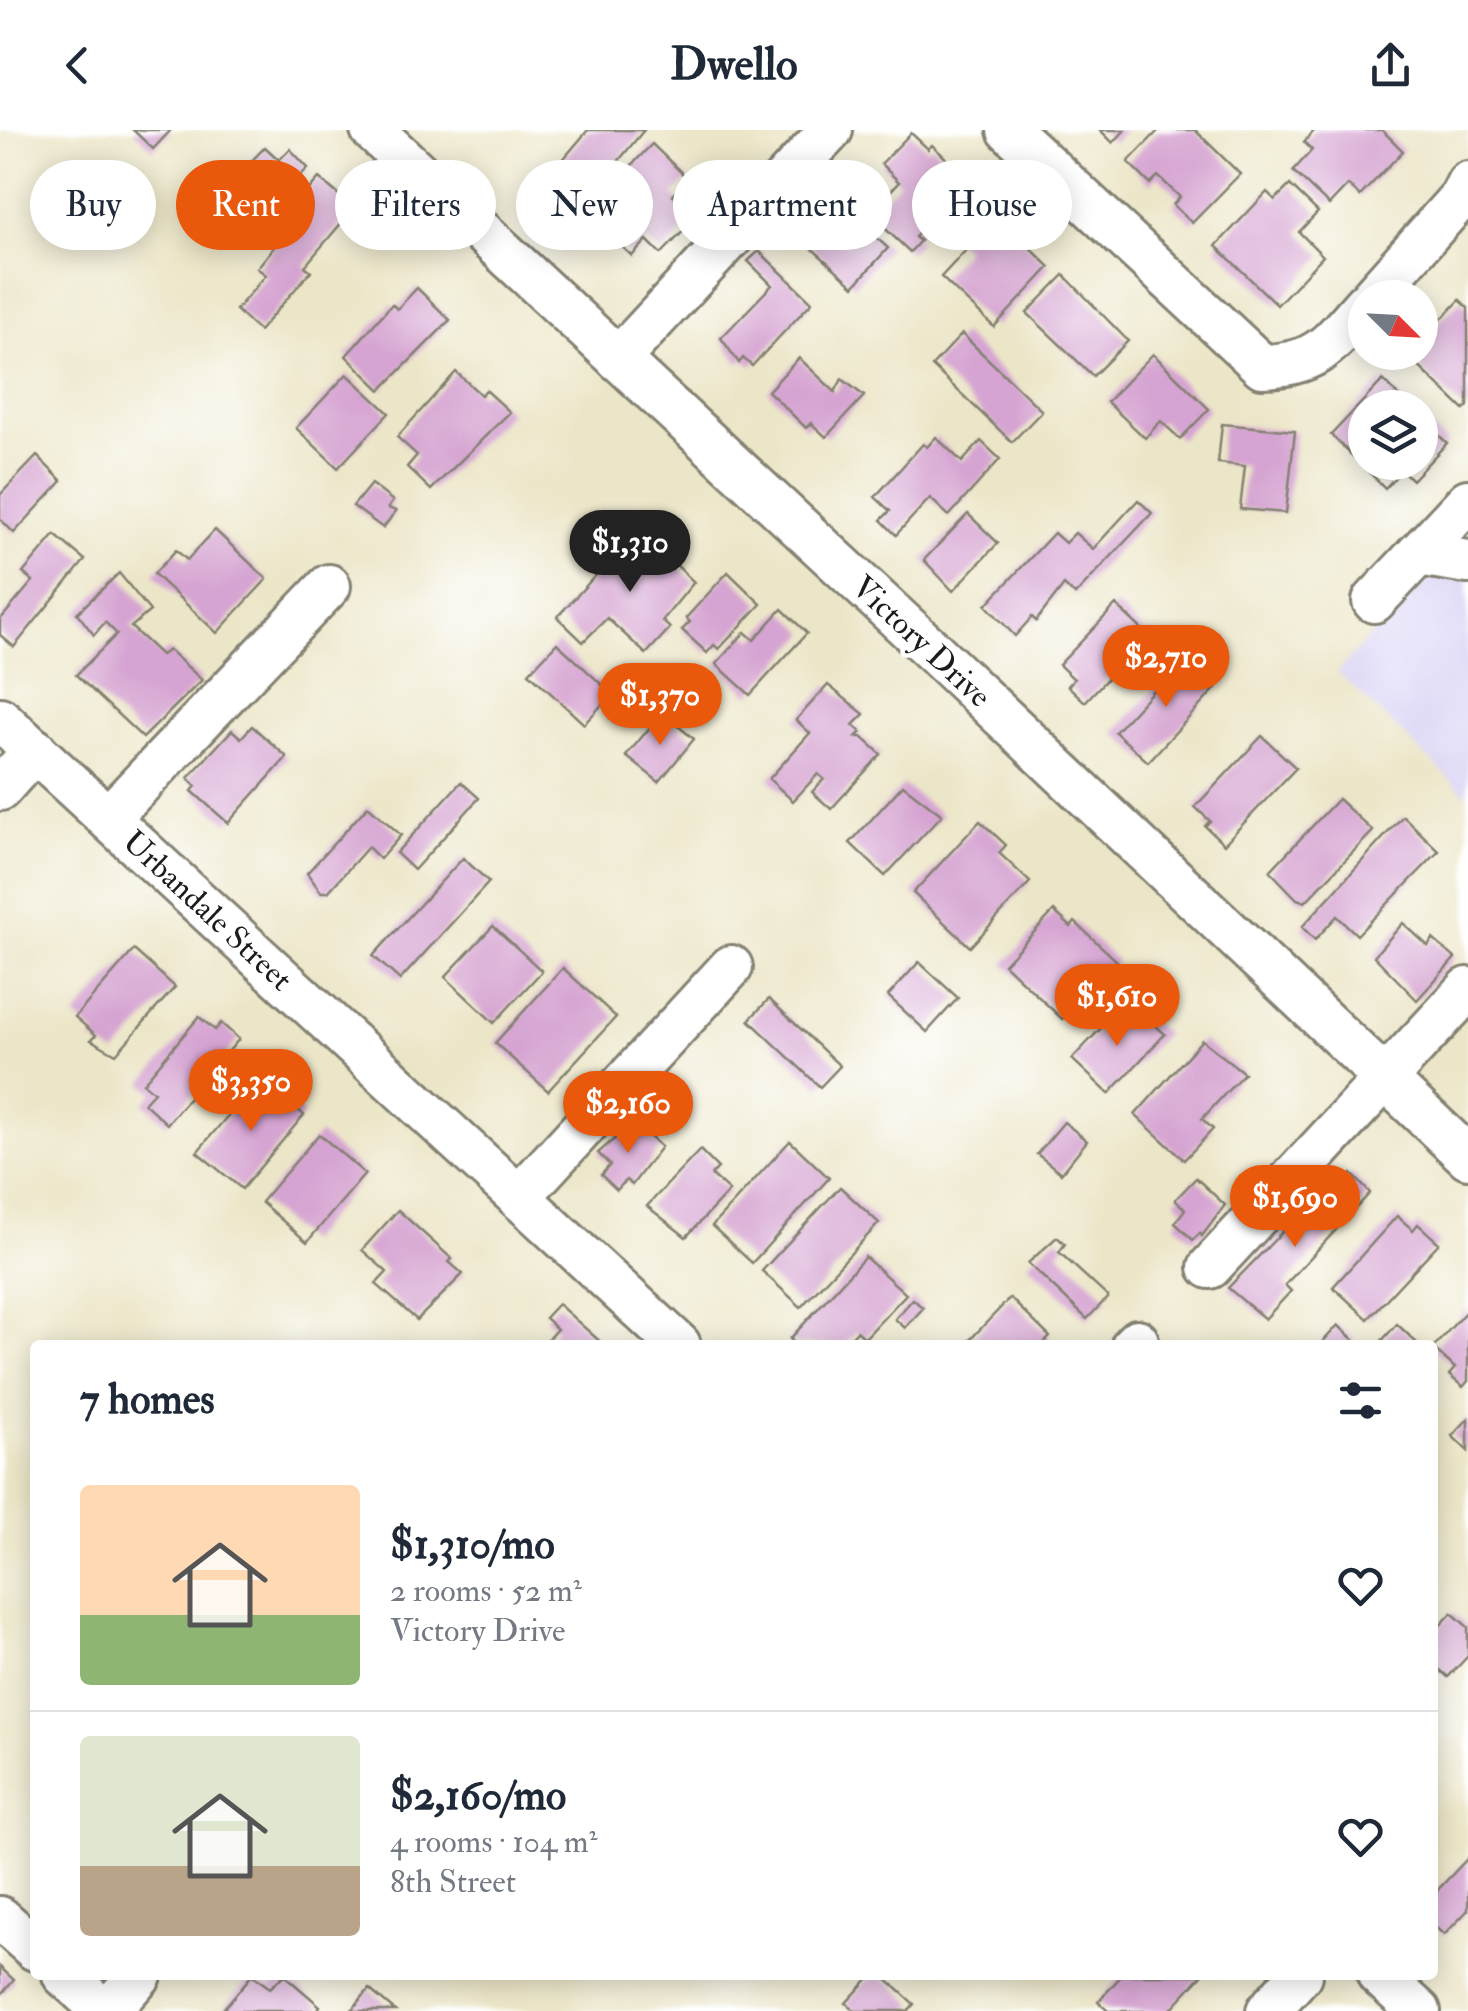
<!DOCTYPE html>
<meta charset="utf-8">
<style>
:root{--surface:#fff;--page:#f6f6f7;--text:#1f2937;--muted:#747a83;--line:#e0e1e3;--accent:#ea580c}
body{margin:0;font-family:"IM FELL Double Pica",serif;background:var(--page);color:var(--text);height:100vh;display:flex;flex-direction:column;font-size:38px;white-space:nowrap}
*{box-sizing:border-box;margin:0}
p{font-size:32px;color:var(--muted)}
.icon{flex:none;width:55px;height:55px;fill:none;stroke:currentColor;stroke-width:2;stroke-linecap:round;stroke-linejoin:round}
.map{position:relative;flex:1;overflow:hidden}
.drawer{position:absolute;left:30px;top:1210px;width:1408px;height:640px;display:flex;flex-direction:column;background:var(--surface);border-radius:10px;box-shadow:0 5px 25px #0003}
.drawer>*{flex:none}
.guide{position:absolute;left:30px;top:30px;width:1410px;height:90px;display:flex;gap:20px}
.needle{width:65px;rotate:114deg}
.fabs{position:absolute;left:1348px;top:150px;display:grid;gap:20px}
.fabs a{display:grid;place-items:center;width:90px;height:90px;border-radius:50%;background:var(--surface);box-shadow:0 5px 25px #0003;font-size:50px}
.price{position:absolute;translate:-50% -85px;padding:0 22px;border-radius:35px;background:var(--accent);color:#fff;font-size:32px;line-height:65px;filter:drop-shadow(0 2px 5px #0008)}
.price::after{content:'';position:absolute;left:50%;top:60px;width:30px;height:22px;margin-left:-15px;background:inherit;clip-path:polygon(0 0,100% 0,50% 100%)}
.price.current{background:#222;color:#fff}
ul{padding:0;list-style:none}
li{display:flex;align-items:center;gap:30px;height:250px;padding:0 50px}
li+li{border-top:2px solid var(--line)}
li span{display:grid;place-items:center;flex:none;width:280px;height:200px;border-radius:10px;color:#555}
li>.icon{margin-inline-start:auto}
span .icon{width:120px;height:120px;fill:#fffc;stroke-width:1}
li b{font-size:42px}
h2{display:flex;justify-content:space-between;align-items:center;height:120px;padding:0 50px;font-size:42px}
.tag{padding:0 35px;border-radius:45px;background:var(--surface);box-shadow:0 5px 25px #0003;font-size:35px;line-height:90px}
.tag.current{background:var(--accent);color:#fff}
header{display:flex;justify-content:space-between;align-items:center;height:130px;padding:0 50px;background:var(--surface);font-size:45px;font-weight:800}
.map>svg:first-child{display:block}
</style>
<header><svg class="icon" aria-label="back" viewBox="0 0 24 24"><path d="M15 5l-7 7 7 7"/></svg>Dwello<svg class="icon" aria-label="share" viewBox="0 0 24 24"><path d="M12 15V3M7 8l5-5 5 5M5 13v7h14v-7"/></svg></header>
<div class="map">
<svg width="1468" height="1881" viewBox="0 0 1468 1881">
<rect width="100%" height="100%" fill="#fff"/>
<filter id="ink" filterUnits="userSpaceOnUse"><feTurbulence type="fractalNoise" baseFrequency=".01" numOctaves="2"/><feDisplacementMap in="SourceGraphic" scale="20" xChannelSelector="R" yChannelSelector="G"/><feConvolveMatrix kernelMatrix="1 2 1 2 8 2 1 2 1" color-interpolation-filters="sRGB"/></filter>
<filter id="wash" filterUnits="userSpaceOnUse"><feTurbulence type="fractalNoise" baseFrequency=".0048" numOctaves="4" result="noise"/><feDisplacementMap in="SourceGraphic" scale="40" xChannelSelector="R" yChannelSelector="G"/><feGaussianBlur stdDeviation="2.25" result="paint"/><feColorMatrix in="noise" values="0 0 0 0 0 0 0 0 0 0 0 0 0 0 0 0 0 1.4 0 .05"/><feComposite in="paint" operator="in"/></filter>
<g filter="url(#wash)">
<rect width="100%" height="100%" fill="#ece6c8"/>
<path fill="#dcd6f6" d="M1468 401V666L1337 542Z"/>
<g id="blocks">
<g fill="#d6a4d2">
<path d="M133 0H171L153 19Z"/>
<path d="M588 0H644L578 80 544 52Z"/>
<path d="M1100 0H1125L1113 13Z"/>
<path d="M1159 0H1195L1240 44 1192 93 1173 75 1180 67 1158 46 1150 54 1128 32Z"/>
<path d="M1315 0H1382L1403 21 1360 66 1348 55 1329 75 1293 41 1312 20 1304 12Z"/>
<path d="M911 3 928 19 932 15 969 50 915 107 920 111 910 122 842 58 853 46 880 72 899 52 881 34Z"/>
<path d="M652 14 688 49 673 65 697 87 661 124 647 110 632 126 586 83Z"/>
<path d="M265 17 279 30 290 19 308 38 242 106 209 75Z"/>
<path d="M319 48 354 78 305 136 311 141 259 201 236 180 266 145 257 138 275 116 266 109Z"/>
<path d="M1290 55 1318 82 1299 102 1323 126 1277 175 1216 116 1267 62 1275 70Z"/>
<path d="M981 63 1024 104 1020 108 1050 137 994 197 941 147 966 120 946 100Z"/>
<path d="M842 77 888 118 854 156 808 115Z"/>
<path d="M759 121 812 172 752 236 743 228 739 233 721 208 772 155 748 131Z"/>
<path d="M1064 145 1128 211 1093 246 1027 183Z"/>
<path d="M417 158 450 190 381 260 346 226 392 174 397 179Z"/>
<path d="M1460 170 1468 178V276L1464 280 1407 225 1420 222V211Z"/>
<path d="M962 204 1042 281 1012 312 932 236Z"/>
<path d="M1153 224 1209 279 1180 309 1161 291 1145 308 1107 272Z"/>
<path d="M799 228 835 262 842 249 864 266 826 307 811 293 806 298 768 261Z"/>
<path d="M456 242 481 265 486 260 510 282 431 360 407 337 417 325 397 307Z"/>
<path d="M347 244 389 283 338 338 296 298Z"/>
<path d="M1383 250 1411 278H1365V332H1420V287L1447 313 1412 350 1402 340 1385 358 1331 305Z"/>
<path d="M1222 294 1295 301 1286 383 1240 379 1245 336 1218 333Z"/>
<path d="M936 307 962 332 981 311 1000 329 949 386 930 368 896 405 881 390 890 381 875 367 923 314 927 317Z"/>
<path d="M37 326 62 351 14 403 0 389V365Z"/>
<path d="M371 354 393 371 388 378 396 381 383 398 353 376Z"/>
<path d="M1138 370 1152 383 1075 465 1064 455 1036 491 1032 487 1015 506 986 475 1054 403 1065 413 1075 403 1093 419Z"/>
<path d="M968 384 998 413 953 461 924 430Z"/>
<path d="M639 399 694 452 662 491 670 498 646 524 607 488 583 512 557 487Z"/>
<path d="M215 400 267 449 217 503 154 444 176 420 187 430Z"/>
<path d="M55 405 85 430 14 517 0 505V490L33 451 23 443Z"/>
<path d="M728 442 761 474 719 519 714 515 707 523 682 500 690 492 686 488Z"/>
<path d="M119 443 150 481 131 497 161 525 169 520 202 550 143 608 76 545 117 504 105 492 94 505 77 483Z"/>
<path d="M1116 475 1148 505 1085 572 1068 556 1074 549 1059 535Z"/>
<path d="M782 479 807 503 750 565 716 534 745 502 754 510Z"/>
<path d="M557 513 612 564 584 594 529 543Z"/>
<path d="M1184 527 1216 558 1148 632 1115 602Z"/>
<path d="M828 555 864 584 853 595 861 602 856 607H862L881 624 831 679 812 662 824 649 818 644 793 671 769 649 810 603 796 590Z"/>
<path d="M662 583 694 609 659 652 626 626Z"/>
<path d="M252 596 287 627 228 693 192 661 196 656 188 648 232 600 241 608Z"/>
<path d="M1262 606 1296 638 1224 714 1205 696 1210 691 1195 677Z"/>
<path d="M461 652 479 668 414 740 396 723Z"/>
<path d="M903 655 942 685 885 746 850 713Z"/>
<path d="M1338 669 1373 701 1305 772 1297 769 1270 741Z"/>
<path d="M368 676 401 705 380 729 368 717 328 762H321L307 743Z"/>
<path d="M1403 686 1439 721 1357 805 1337 786 1315 810 1302 797Z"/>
<path d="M980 691 1006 715 999 723 1030 752 970 817 913 763Z"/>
<path d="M463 728 489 752 400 850 373 826Z"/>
<path d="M1054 781 1071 797 1075 792 1117 831 1062 889 1004 834Z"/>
<path d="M1403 793 1428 816 1433 809 1455 828 1417 870 1374 826Z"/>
<path d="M493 796 542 841 494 893 445 847Z"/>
<path d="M134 820 175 857 116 924 91 910 96 905 75 887Z"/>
<path d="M919 832 958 868 927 902 888 866Z"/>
<path d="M563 838 616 887 548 961 495 913Z"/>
<path d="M769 869 840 936 820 957 749 890Z"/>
<path d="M1119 879 1135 894 1144 885 1165 904 1109 964 1072 929Z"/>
<path d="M199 887 215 900 221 893 239 909 167 994 144 973 154 962 143 953Z"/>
<path d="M1202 910 1244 943 1202 989 1213 999 1184 1030 1135 985Z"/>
<path d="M260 948 304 985 242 1059 197 1022Z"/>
<path d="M634 992 661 1017 632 1055 626 1050 617 1060 601 1045 610 1035 598 1023Z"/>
<path d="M1064 992 1087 1011 1061 1043 1037 1024Z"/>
<path d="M319 1004 365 1044 307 1112 261 1072Z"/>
<path d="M790 1011 829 1048 752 1133 712 1096Z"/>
<path d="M700 1020 718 1038 711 1045 729 1061 686 1107 647 1076Z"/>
<path d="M1352 1044 1370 1063 1285 1155 1291 1161 1265 1189 1228 1158 1289 1095 1296 1102Z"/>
<path d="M1196 1048 1225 1075 1202 1106 1200 1103 1193 1110 1175 1093 1185 1079 1175 1070Z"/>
<path d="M840 1057 879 1093 801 1177 762 1141Z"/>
<path d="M398 1080 452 1129 449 1132 463 1144 417 1190 376 1154 387 1142 362 1120Z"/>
<path d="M1397 1086 1413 1100 1418 1094 1439 1113 1368 1189 1333 1157Z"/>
<path d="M1057 1107 1065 1114 1059 1122 1108 1167 1087 1189 1028 1133Z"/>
<path d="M865 1127 906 1164 865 1208 857 1201 844 1215H797L790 1209Z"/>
<path d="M1010 1168 1050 1207 1042 1215H965Z"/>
<path d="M913 1169 923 1178 905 1198 895 1189Z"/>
<path d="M558 1174 604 1215H542L557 1199 545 1188Z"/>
<path d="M1468 1179V1251L1463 1257 1449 1245 1455 1238 1433 1218Z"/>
<path d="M1397 1194 1419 1215H1378Z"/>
<path d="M1338 1195 1359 1215H1320Z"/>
<path d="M1468 1289V1321L1452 1306Z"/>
<path d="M1452 1483 1468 1497V1526L1448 1547 1432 1533V1504Z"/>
<path d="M1468 1728V1780L1444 1805 1432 1794V1766Z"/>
<path d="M0 1837 14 1850 0 1866Z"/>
<path d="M252 1845 270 1858 284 1845 320 1876 317 1881H228L224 1878Z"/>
<path d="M872 1845H882L914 1874 908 1881H855L846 1873Z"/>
<path d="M1122 1845H1202L1169 1881H1108L1098 1872Z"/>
<path d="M369 1859 395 1881H351Z"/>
</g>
</g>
</g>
<g filter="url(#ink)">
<use href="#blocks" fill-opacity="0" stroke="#848172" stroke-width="2.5"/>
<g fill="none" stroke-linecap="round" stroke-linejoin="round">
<g stroke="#848172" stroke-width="48">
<g id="minor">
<path d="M372 0 934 522 1468 1027"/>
<path d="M1009 0 1262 236C1319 235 1330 213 1365 174"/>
<path d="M1371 168 1461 67 1468 53"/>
<path d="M618 229 831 0"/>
<path d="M1418 424 1468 432"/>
<path d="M1374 471 1468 371"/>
<path d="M0 589 679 1215"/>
<path d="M0 659 35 620"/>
<path d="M108 688 329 456"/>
<path d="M519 1067 731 837"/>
<path d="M1210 1137 1468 859"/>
<path d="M1133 1215 1137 1211"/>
<path d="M0 1788 35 1819"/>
<path d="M64 1845 104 1881"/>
<path d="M1379 1845 1419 1881"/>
<path d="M108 1881 140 1845"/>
<path d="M1268 1881 1300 1845"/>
</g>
</g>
<use href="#minor" stroke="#fff" stroke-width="42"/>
</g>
</g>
<g text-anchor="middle" stroke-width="9" stroke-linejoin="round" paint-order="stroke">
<g font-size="32" fill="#1c1c1c" stroke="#fff">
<text transform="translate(922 511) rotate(43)" y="11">Victory Drive</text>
<text transform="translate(208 780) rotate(43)" y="11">Urbandale Street</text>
</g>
</g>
</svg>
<div class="fabs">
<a><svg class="needle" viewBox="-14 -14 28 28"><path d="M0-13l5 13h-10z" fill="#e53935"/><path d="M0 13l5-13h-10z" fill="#747a83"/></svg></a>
<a><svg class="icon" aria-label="layers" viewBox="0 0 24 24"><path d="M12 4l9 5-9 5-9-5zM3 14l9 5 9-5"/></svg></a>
</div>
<b class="price current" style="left:630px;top:465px">$1,310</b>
<b class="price" style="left:1166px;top:580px">$2,710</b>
<b class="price" style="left:660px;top:618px">$1,370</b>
<b class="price" style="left:1117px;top:919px">$1,610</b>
<b class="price" style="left:251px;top:1004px">$3,350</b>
<b class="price" style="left:628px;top:1026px">$2,160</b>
<b class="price" style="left:1295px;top:1120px">$1,690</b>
<div class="guide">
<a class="tag">Buy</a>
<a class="tag current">Rent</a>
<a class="tag">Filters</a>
<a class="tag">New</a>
<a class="tag">Apartment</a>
<a class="tag">House</a>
</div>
<section class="drawer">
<h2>7 homes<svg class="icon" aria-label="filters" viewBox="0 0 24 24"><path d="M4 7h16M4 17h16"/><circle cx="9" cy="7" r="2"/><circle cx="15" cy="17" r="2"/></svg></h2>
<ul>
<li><span style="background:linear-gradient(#ffd9b3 65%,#8fb573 0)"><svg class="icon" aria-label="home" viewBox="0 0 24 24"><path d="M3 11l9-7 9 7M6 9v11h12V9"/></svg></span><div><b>$1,310/mo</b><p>2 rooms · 52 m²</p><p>Victory Drive</p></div><svg class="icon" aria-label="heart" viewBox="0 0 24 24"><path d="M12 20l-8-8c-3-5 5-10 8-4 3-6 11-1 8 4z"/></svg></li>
<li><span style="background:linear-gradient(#dfe7d0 65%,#b9a48a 0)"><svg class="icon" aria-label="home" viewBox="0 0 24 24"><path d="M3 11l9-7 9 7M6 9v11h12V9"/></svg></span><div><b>$2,160/mo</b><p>4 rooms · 104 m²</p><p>8th Street</p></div><svg class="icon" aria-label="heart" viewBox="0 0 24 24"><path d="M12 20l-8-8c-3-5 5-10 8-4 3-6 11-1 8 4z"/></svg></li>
</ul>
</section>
</div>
